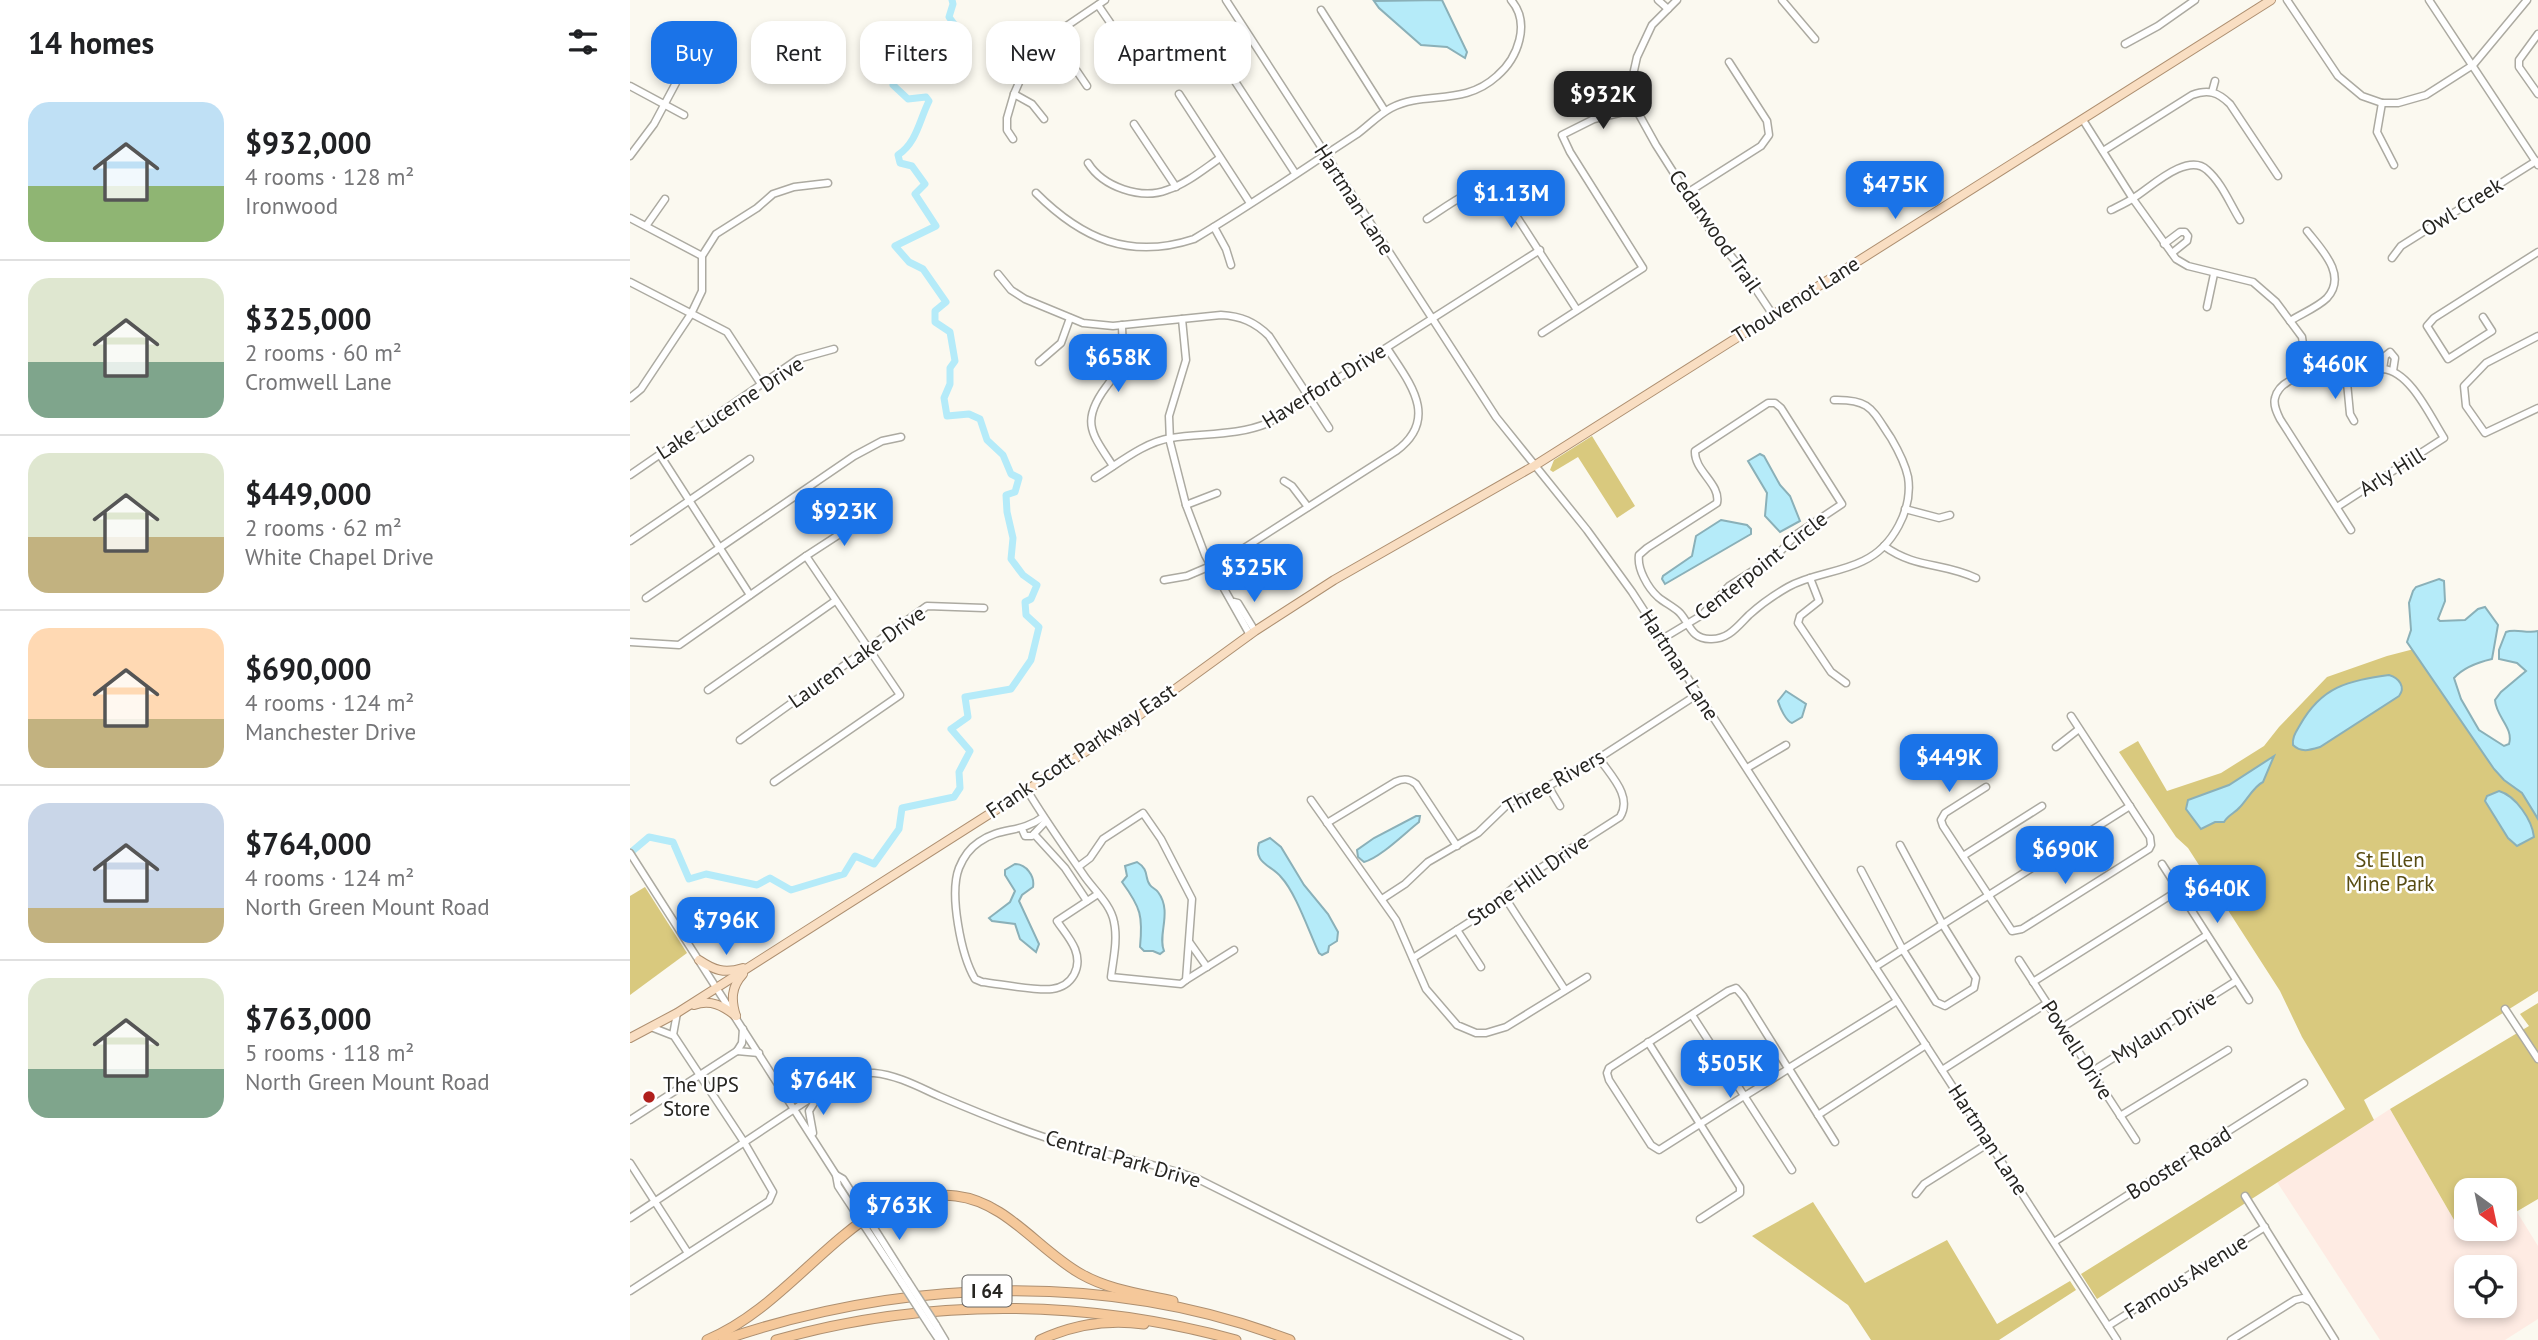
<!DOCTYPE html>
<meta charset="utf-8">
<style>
:root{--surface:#fff;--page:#f6f6f6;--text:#202124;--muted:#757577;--line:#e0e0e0;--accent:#1a73e8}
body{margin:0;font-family:"PT Sans",sans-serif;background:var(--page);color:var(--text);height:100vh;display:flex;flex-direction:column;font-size:26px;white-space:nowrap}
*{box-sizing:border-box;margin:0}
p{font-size:23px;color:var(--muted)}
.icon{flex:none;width:38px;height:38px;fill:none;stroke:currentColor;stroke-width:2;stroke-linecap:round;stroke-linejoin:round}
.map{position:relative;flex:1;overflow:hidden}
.sheet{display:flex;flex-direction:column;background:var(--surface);width:630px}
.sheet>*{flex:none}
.top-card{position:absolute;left:21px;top:21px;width:665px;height:63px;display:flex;gap:14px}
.needle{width:46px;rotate:147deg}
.buttons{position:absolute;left:1824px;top:1178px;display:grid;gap:14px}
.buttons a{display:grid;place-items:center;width:63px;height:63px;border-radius:14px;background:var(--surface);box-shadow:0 4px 10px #0003;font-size:35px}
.price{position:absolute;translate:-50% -60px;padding:0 16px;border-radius:14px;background:var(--accent);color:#fff;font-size:23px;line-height:46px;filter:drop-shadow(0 2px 4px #0008)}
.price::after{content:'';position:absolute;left:50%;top:42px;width:21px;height:16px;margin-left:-10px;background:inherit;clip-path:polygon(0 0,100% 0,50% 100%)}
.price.selected{background:#222;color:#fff}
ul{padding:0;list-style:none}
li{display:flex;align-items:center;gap:21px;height:175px;padding:0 28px}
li+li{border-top:2px solid var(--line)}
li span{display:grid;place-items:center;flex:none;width:196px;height:140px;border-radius:21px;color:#555}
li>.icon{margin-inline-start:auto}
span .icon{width:84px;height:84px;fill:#fffc;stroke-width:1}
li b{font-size:30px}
h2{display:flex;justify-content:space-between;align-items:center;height:84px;padding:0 28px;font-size:30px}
.pill{padding:0 24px;border-radius:21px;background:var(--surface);box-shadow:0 4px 10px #0003;font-size:24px;line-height:63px}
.pill.selected{background:var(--accent);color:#fff}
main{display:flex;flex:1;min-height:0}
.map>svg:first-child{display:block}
</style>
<main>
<section class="sheet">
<h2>14 homes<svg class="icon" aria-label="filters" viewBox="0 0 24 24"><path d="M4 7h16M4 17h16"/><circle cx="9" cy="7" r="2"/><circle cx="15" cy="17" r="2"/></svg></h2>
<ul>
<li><span style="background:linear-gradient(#bfe0f5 60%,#8fb573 0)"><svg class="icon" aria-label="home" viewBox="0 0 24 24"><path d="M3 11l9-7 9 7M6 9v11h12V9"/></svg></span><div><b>$932,000</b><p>4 rooms · 128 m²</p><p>Ironwood</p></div></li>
<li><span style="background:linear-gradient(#dfe7d0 60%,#7fa58c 0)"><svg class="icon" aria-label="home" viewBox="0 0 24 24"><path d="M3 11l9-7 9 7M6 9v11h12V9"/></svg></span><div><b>$325,000</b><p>2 rooms · 60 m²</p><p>Cromwell Lane</p></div></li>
<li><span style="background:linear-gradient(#dfe7d0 60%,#c2b280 0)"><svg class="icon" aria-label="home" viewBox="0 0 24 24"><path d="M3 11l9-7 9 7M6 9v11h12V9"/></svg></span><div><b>$449,000</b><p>2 rooms · 62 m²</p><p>White Chapel Drive</p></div></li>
<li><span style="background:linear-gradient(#ffd9b3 65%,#c2b280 0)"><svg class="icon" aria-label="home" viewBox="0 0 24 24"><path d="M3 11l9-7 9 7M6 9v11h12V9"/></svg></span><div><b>$690,000</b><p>4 rooms · 124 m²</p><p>Manchester Drive</p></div></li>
<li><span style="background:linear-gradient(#c9d6e8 75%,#c2b280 0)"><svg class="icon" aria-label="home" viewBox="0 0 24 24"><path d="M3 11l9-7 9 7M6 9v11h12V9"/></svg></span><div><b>$764,000</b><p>4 rooms · 124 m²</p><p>North Green Mount Road</p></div></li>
<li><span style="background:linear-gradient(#dfe7d0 65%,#7fa58c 0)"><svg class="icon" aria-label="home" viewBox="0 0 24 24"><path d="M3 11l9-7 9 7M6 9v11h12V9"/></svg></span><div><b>$763,000</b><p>5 rooms · 118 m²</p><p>North Green Mount Road</p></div></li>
</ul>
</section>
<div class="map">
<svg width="1908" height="1340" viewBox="0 0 1908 1340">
<rect width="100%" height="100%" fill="#fbf9f0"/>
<path fill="#feebe3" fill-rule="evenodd" d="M1760 1109 1831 1232 1874 1228V1219L1887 1212 1908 1246V1319L1875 1340H1750L1647 1182ZM1836 1267H1874V1306H1836Z"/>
<g fill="#d9c97e">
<path d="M962 436 1005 506 987 518 948 457 923 472 920 470 924 460Z"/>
<path d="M1784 649 1897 797 1908 818V991L1734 1100 1744 1120 1467 1299 1451 1274 1715 1109 1672 1037 1650 991 1558 848 1546 837 1489 752 1508 741 1537 791 1591 773 1634 746 1649 727 1697 677 1757 656Z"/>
<path d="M15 887 57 953 0 995V896Z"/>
<path d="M1908 1003V1199L1874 1219V1190H1836V1228L1854 1229 1831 1232 1760 1109 1899 1026 1890 1014Z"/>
<path d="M1183 1202 1235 1283 1317 1240 1367 1324 1440 1281 1446 1290 1369 1340H1241L1218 1305 1122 1236Z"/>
</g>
<g fill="#b5ebf9" stroke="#8ab0b8" stroke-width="2">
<path d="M812 0 837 52 835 58 817 47 791 45 749 8 744 1Z"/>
<path d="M1130 454 1134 456 1150 485 1160 496 1170 521 1150 532 1135 516 1137 493 1118 461Z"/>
<path d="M1091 520 1117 525 1121 529V534L1035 584 1032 579 1033 576 1062 556 1066 536Z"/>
<path d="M1809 579 1814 581 1815 601 1808 619 1810 621 1835 620 1848 609 1855 607 1868 625 1862 659C1849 662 1833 668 1824 678L1831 699 1849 730 1874 746 1879 744C1884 728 1866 717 1865 700L1871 692 1896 671 1887 663 1869 659V650L1876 632C1885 628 1897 634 1908 631V819L1892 793 1874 780 1864 769 1777 642 1781 630 1779 603 1783 591 1786 587Z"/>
<path d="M1759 675C1769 678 1776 687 1769 696L1690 747C1680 750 1671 753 1663 745 1662 737 1666 732 1670 725 1692 686 1718 681 1759 675Z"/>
<path d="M1156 691 1176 704 1172 717 1162 723C1156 721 1150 708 1148 701Z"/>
<path d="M1644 756 1633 782C1624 786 1617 800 1610 807 1605 813 1598 815 1594 822H1585L1571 829 1556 809 1558 800 1599 785Z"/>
<path d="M1869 791C1886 796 1902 820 1904 837L1887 846 1878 838 1855 801 1857 796Z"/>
<path d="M786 816H790L789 822C775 833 750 858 734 862L728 857 727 850 744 838Z"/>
<path d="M640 838 651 847 674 885 698 914 708 932 707 941 699 946 698 952 692 955 689 953C679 932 666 893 651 877 641 865 623 863 629 843Z"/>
<path d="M507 862C520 870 514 878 520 885 522 888 526 889 528 892 543 912 527 935 534 951L530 954 523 951H514L510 947C513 916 511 908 492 882L497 876 495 866Z"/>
<path d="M385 864C396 864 405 876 403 887L392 895 389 901 409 944 406 952 390 939 385 924 362 921 359 918 380 902 385 891 375 875V870Z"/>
</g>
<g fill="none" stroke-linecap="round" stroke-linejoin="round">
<path stroke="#b5ebf9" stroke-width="7" d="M0 853 19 837 43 842 59 879 76 874 127 885 140 878 161 890 214 874 225 856 244 864 269 829 272 808 324 797 330 788 329 772 340 751 321 729 338 717 335 697 381 689 401 660 409 627 396 615 395 602 401 599 407 585 393 575 381 559 383 538 377 512 376 495 385 492 389 478 381 474 373 455 357 440 350 419 339 414 317 416 314 398 320 384V368L325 361 320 332 305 322V311L316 302 293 269 279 262 265 246 306 226 285 194 295 184 282 166 270 163 268 155C287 142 289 121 299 101L296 97 278 99 263 85 271 67 273 50 282 41 294 40 308 28 318 35 327 28 319 17 323 4 322 0"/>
<g stroke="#acaaa1" stroke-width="9">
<g id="minor">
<path d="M596 0 866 417 957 530 1002 592 1487 1340"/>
<path d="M1028 0 1038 9"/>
<path d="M1047 0 1022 25 1007 57 1003 75 1006 109 1026 145 1082 233 1115 273 1143 315"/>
<path d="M1152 0 1185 39"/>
<path d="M1657 0 1708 76 1732 96 1752 103H1768L1796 95 1843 65 1897 0"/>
<path d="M1799 0 1908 165"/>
<path d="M468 5 503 56"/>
<path d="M691 10 755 111"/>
<path d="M1908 34 1889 60V67L1908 94"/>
<path d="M423 36 457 86"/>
<path d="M1495 44 1528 26 1565 0"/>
<path d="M593 63 665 173"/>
<path d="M0 86 54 115"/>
<path d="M1582 92 1585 81"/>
<path d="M384 94 402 104 414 119"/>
<path d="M549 94 620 203"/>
<path d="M1752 103 1747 132 1764 165"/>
<path d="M1453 120 1503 199 1546 259 1558 266 1623 282 1646 302 1672 337 1677 373"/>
<path d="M504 124 546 187"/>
<path d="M383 139 377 130V118L384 94 404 48 475 0"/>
<path d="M1473 151 1562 95C1578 89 1588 92 1600 104L1648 176"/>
<path d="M0 156 24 124 48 79"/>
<path d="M458 163C473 187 511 200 537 190 556 184 574 169 590 158"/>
<path d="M406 193C452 239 500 260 564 239 620 206 673 169 727 134 738 126 748 115 761 108 795 90 833 107 867 76 888 58 901 23 881 0"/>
<path d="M1057 193 1131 146 1139 135 1137 121 1099 62"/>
<path d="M1481 210C1489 206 1498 202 1505 197 1522 186 1558 152 1577 170 1592 183 1600 204 1610 220"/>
<path d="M0 218 72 256"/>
<path d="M797 219C813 209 848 182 867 186L947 310"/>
<path d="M16 226 35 199"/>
<path d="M584 227 596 249 601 265"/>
<path d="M1534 244 1550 232H1555L1558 236 1557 241 1542 253"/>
<path d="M1762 258 1771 246 1906 161"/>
<path d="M368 274 381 290 395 299 453 323 483 326 591 315C611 316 625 322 639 336L699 428"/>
<path d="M0 282 97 332 131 384"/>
<path d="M1577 307 1584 274"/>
<path d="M1853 317 1862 331 1818 359 1797 326 1804 318 1908 252"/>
<path d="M552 319 556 360 539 416 540 442 556 505 575 555 620 635"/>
<path d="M1660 321C1671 314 1688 307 1697 298 1718 275 1691 249 1677 231"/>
<path d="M912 333 1013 268 940 152 932 135 964 119 1006 109"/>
<path d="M1908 336 1856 363 1834 386 1836 406 1855 433 1908 408"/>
<path d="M409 362 431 343 440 318"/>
<path d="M1753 369 1755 356 1760 352 1765 358 1763 371"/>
<path d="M1716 372 1720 414 1724 421"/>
<path d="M0 398 11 389 61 314 72 291V256L86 234 127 208 143 194 164 187 198 183"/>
<path d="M30 455 120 595"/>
<path d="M483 466C462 434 450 422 476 387 482 379 490 369 492 358 494 348 492 336 492 325"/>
<path d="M0 475 168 359 204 349"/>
<path d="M465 478C488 464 514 442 541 438 574 433 607 436 638 423L910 250"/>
<path d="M654 481 662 486 678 507"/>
<path d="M556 505 587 493"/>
<path d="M1707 507 1814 438C1800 416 1780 371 1753 369 1726 371 1653 365 1645 398 1643 405 1647 413 1650 419L1721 530"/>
<path d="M1275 509 1309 518 1320 515"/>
<path d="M0 541 120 459"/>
<path d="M1254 546C1286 569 1312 562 1346 578"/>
<path d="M176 556 236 517"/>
<path d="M1180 578 1189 601 1170 616 1168 623 1201 672 1216 683"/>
<path d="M534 580 557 576 597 559 766 451C811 418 778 381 757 348"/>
<path d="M16 598 224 456 252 441 271 437"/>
<path d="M604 602 608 603 625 631"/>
<path d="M1032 639 1072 615 1099 586 1146 556 1167 534 1212 504 1151 408 1145 403H1138L1065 451C1064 471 1091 484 1087 503L1017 548 1009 555C1007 569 1018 588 1028 597 1035 603 1044 607 1050 613 1060 624 1061 639 1080 639 1098 640 1107 627 1119 615 1130 605 1144 595 1158 587 1181 574 1209 573 1233 561 1263 547 1283 509 1278 477 1275 463 1268 450 1261 438 1242 410 1241 399 1204 400"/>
<path d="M0 642 49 645 176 556 270 695 144 782"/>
<path d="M78 690 205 601"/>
<path d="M110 740 297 606 354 608"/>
<path d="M1426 747 1449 729"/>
<path d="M1117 768 1156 745"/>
<path d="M918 786 930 806"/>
<path d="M1356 787 1315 813 1311 820 1313 826 1382 931 1392 929 1519 849 1521 845 1520 837 1441 716"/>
<path d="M397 790C415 820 435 848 455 877 465 891 481 905 484 922 488 940 483 960 481 977L551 984 556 980 562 899 531 839 513 813 473 839 460 858 448 867"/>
<path d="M681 800 766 920 796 989 827 1025 846 1033H856L876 1027 957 977"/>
<path d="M413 817C390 834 372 826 349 842 340 848 333 858 329 868 319 894 331 955 345 979L352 982C370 984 406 991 422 989 443 986 452 967 445 949 441 939 433 930 427 921L468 894"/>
<path d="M697 823 765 782C773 778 779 778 786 784L827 846"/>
<path d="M392 829 395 836H402L416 821"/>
<path d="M404 834 435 868 457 901"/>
<path d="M0 853 206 1175 208 1186 272 1283"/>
<path d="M1333 856 1412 806"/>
<path d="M1532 864 1619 1000"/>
<path d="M1231 870 1273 950 1306 1002 1315 1006 1344 988 1346 978 1313 925 1270 845"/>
<path d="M874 896 935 990"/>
<path d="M752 899 775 884 798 862 848 833 880 802 911 790 969 758 1068 694"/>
<path d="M827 930 851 967"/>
<path d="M560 943 577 967"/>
<path d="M783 958 852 914 895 878 990 817C1003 796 980 775 969 758"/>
<path d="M1389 960 1506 1140"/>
<path d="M1245 967 1500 806"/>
<path d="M556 980 604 950"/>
<path d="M1403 982 1549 890"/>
<path d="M1875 1009 1908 1059"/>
<path d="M1062 1015 1162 1170"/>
<path d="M1433 1027 1577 935"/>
<path d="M43 1035 47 1013"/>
<path d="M1018 1042 1110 1187V1193L1070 1219"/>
<path d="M107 1051 112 1043 113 1029"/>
<path d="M107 1051 129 1053"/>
<path d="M1312 1070 1417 1003"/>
<path d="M1461 1072 1606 981"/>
<path d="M151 1084 165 1093 187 1092"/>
<path d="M1188 1115 1296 1045"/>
<path d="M1490 1116 1598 1050"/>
<path d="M0 1120 107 1051"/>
<path d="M183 1133 179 1111 189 1095"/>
<path d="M1205 1142 1161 1072 1156 1065 1113 996 1106 988 1098 991 979 1068 977 1073 979 1080 1021 1145 1029 1150 1114 1096 1118 1094 1155 1071 1162 1066 1267 1001"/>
<path d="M0 1163 58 1253"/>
<path d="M206 1175 213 1179 277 1280"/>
<path d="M1286 1194 1294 1184 1359 1143"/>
<path d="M1615 1196 1705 1340"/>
<path d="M0 1218 199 1086C213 1078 227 1072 244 1073 267 1075 289 1087 309 1096 344 1111 378 1125 414 1137 464 1154 518 1160 568 1179L890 1340"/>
<path d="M1424 1242 1674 1083"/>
<path d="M0 1291 139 1201 143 1192 114 1142 44 1036 21 1027"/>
<path d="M306 1325 315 1340"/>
<path d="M1478 1326 1635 1227"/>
<path d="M301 1328 309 1340"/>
<path d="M1601 1340 1665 1300 1673 1298 1681 1302"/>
</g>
</g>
<g stroke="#ad8f70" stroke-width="10">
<g id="major">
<path d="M69 960C84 970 94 974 113 968"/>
<path d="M64 1005C81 999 93 1006 106 1016"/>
<path d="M106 1016C101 1000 101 987 113 974"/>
<path d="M0 1038 47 1013 397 790 493 727 625 631 704 580 904 466 1641 0"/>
</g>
</g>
<g stroke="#ad8f70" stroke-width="11">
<g id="highway">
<path d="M228 1201 242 1209C271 1206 295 1192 326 1196 377 1202 408 1250 451 1274 479 1290 512 1294 543 1301"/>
<path d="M77 1340C144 1312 188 1247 250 1209"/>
<path d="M93 1340C274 1278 479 1271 660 1340"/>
<path d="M146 1340C298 1297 455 1299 606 1340"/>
<path d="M410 1340C442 1325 478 1319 514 1324"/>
</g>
</g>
<use href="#minor" stroke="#fff" stroke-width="6"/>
<use href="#major" stroke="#f9dec2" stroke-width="8"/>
<use href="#highway" stroke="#f5c89a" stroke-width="9"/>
<g stroke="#acaaa1" stroke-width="9" stroke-linecap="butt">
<g id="minor-bridge">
<path d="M277 1280 306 1325"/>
<path d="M272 1283 301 1328"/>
</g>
</g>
<use href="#minor-bridge" stroke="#fff" stroke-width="6"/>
</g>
<circle fill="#b01f1c" stroke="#fff" stroke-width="2.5" cx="19" cy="1097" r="7"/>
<g text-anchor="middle" stroke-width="5" stroke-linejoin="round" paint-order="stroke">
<rect fill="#fff" stroke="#676664" stroke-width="2" x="332.5" y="1275.5" width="49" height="31" rx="5"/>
<g font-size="19" font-weight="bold" fill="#262521">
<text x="357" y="1298">I 64</text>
</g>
<g font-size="21" fill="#262521" stroke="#fff">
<text transform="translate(724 200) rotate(57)" y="7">Hartman Lane</text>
<text transform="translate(1832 207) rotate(-32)" y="7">Owl Creek</text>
<text transform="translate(1085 231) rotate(55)" y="7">Cedarwood Trail</text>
<text transform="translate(1166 300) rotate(-32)" y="7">Thouvenot Lane</text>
<text transform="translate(694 386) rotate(-32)" y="7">Haverford Drive</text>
<text transform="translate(100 408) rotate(-33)" y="7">Lake Lucerne Drive</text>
<text transform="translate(1762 472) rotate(-32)" y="7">Arly Hill</text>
<text transform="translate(1131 566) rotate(-38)" y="7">Centerpoint Circle</text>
<text transform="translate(227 657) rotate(-35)" y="7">Lauren Lake Drive</text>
<text transform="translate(1049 665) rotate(57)" y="7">Hartman Lane</text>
<text transform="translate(451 751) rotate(-34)" y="7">Frank Scott Parkway East</text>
<text transform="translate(924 782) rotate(-29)" y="7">Three Rivers</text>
<text transform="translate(898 880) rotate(-35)" y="7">Stone Hill Drive</text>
<text transform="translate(1534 1027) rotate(-32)" y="7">Mylaun Drive</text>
<text transform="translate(1447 1050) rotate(57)" y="7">Powell Drive</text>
<text transform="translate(1358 1140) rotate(57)" y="7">Hartman Lane</text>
<text transform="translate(493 1159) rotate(16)" y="7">Central Park Drive</text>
<text transform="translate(1549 1163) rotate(-32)" y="7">Booster Road</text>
<text transform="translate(1556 1277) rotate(-32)" y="7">Famous Avenue</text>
</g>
<g font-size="21" fill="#584c12" stroke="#fff">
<text x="1760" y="867">St Ellen<tspan x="1760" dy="24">Mine Park</tspan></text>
</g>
<g font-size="21" fill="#262521" stroke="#fff" text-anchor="start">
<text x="33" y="1092">The UPS<tspan x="33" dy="24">Store</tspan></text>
</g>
</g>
</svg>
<div class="buttons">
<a><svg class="needle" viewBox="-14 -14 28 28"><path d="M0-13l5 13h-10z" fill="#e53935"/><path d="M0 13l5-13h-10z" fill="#757577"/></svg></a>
<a><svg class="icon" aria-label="locate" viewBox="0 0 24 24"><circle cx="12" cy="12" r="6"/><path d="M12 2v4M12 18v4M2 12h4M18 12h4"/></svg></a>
</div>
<b class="price selected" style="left:973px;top:131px">$932K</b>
<b class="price" style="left:1265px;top:221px">$475K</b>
<b class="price" style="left:881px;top:230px">$1.13M</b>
<b class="price" style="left:488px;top:394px">$658K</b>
<b class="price" style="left:1705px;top:401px">$460K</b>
<b class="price" style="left:214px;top:548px">$923K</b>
<b class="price" style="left:624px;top:604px">$325K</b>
<b class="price" style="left:1319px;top:794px">$449K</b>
<b class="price" style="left:1435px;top:886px">$690K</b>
<b class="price" style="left:1587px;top:925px">$640K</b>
<b class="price" style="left:96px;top:957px">$796K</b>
<b class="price" style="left:1100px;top:1100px">$505K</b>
<b class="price" style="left:193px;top:1117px">$764K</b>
<b class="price" style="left:269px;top:1242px">$763K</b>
<div class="top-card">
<a class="pill selected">Buy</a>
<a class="pill">Rent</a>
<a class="pill">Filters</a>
<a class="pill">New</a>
<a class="pill">Apartment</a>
</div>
</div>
</main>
